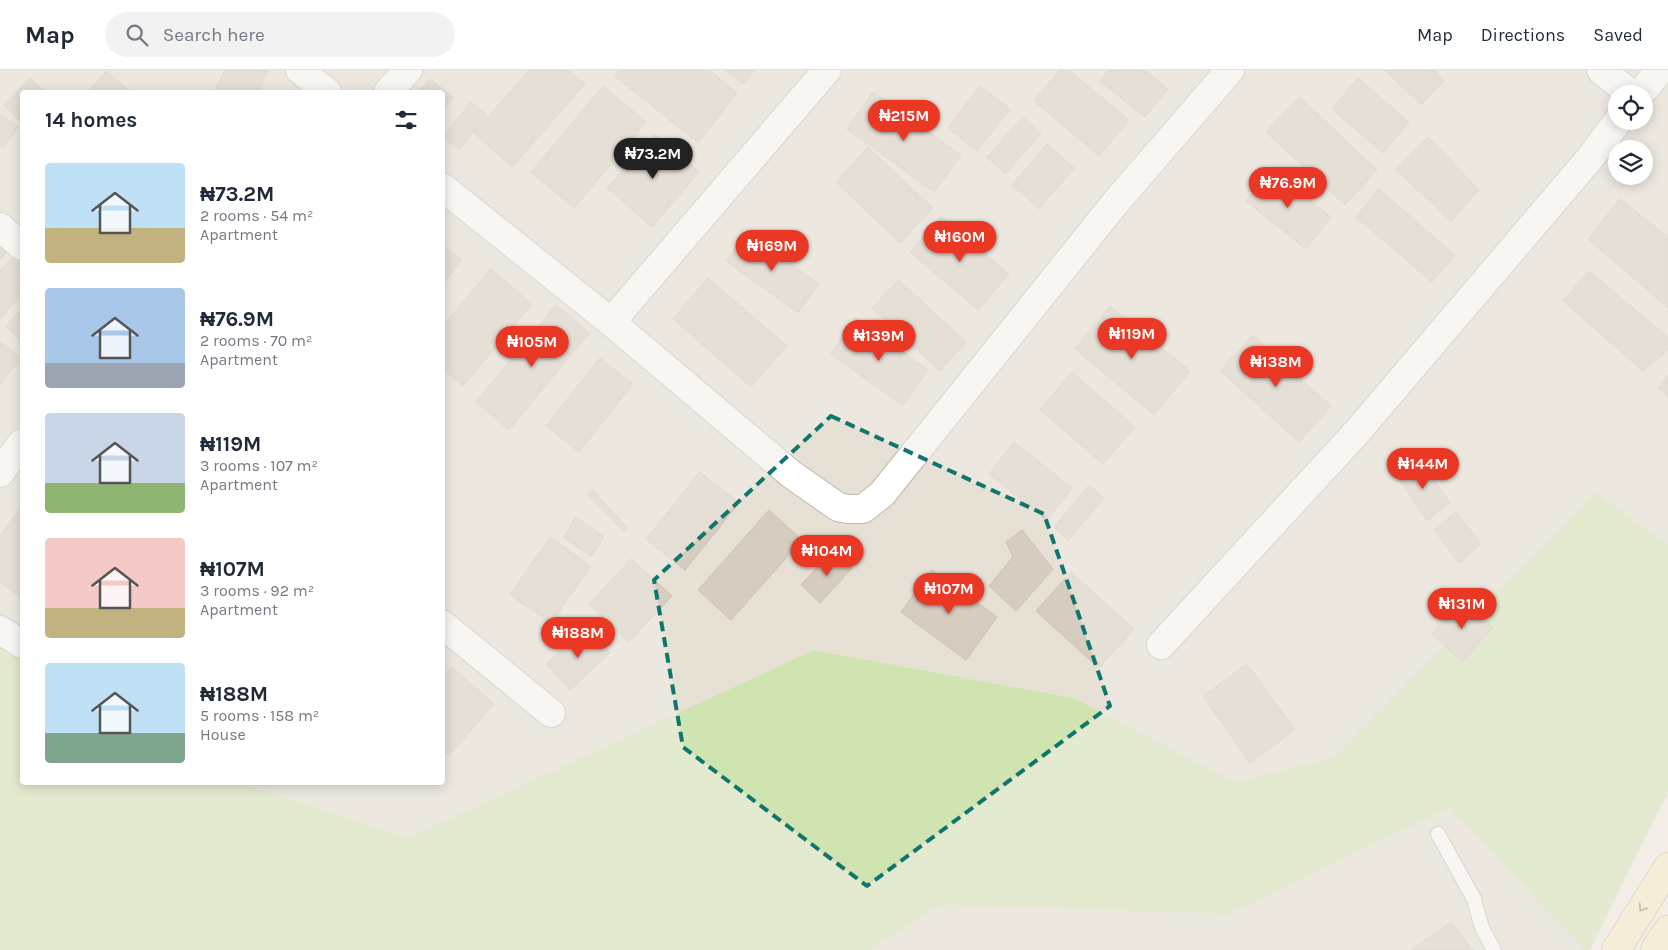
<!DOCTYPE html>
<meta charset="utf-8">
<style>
:root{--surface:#fff;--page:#f2f2f3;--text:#1f2937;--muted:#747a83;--line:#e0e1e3;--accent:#eb3825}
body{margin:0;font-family:Karla,sans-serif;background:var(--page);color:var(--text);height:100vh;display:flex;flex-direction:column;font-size:19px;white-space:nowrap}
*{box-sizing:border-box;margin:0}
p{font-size:16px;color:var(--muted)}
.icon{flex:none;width:28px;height:28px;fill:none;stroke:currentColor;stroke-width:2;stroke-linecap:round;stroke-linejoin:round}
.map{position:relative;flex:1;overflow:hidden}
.side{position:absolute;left:20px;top:20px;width:425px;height:695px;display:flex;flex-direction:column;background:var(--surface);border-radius:5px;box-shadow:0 2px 12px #0003}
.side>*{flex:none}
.tools{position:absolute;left:1608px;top:15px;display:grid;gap:10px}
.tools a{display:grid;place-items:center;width:45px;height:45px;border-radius:50%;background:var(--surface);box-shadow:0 2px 12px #0003;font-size:25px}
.price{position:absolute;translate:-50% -42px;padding:0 11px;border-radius:18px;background:var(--accent);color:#fff;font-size:16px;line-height:32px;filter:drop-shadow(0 1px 2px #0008)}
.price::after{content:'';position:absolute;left:50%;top:30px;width:15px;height:11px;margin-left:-8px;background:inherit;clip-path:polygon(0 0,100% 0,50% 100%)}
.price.active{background:#222;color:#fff}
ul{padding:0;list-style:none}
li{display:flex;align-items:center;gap:15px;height:125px;padding:0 25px}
li span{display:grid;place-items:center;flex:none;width:140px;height:100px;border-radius:5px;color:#555}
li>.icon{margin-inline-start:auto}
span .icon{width:60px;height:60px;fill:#fffc;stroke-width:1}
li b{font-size:21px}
h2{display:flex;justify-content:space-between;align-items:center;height:60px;padding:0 25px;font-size:21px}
header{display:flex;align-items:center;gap:30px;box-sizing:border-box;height:70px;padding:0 25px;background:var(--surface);border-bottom:1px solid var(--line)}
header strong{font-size:24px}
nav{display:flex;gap:28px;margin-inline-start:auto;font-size:18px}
.search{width:350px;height:45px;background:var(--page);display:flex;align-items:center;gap:12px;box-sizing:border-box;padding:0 18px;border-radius:28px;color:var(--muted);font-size:19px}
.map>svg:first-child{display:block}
</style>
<header>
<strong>Map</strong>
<div class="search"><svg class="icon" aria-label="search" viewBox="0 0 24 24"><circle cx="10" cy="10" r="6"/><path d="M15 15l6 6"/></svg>Search here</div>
<nav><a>Map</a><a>Directions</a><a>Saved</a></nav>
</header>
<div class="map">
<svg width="1668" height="880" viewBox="0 0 1668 880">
<rect width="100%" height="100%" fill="#f2eee7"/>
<g fill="#e6e0d5" fill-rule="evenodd">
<path d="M0 0H1668V474L1595 422 1334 687 1235 712 1074 628 814 580 407 768 241 713 442 712V22H22V559L0 539ZM1616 24H1644V51H1616ZM1616 79H1644V106H1616Z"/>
<path d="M1451 738 1584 880H870L941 835 1229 844Z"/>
</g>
<path fill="#d0e4b2" d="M1595 422 1668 474V722L1590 880H1584L1450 738 1229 844 941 835 870 880H0V539L22 559V712L241 713 407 768 814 580 1074 628 1235 712 1334 687Z"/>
<g fill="#d6ccc0" stroke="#cdc1b1">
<path d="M225 0H268L258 22H214Z"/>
<path d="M529 0H569L585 14 512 97 474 63Z"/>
<path d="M619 0H709L737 23 698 73 615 6Z"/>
<path d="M725 0H755L743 14Z"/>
<path d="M1060 0H1069L1129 50 1099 86 1034 31Z"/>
<path d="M1109 0H1145L1168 19 1145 47 1100 11Z"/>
<path d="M1385 0H1434L1444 11 1421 35Z"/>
<path d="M106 1 131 22H88Z"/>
<path d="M30 8 45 22H22V53L4 35Z"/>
<path d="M1358 8 1409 52 1383 83 1332 39Z"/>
<path d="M430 9 453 28 442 40V22H418Z"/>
<path d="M603 16 646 52 574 138 531 102Z"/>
<path d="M980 16 1010 39 977 81 948 58Z"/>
<path d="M873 22 961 85 934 122 847 59Z"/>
<path d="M1300 27 1377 100 1345 135 1266 62Z"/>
<path d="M471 32 487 45 459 80 443 67Z"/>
<path d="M0 44 18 57 3 78 0 76Z"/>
<path d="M1023 47 1041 64 1005 104 987 87Z"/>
<path d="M655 64 699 102 652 157 607 118Z"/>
<path d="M1428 67 1479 120 1451 151 1396 100Z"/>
<path d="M1047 74 1074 98 1039 139 1012 115Z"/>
<path d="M868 77 933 138 900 173 836 112Z"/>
<path d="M1270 100 1331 147 1306 179 1246 131Z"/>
<path d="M1379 119 1455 185 1432 212 1356 147Z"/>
<path d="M1620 129 1668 167V238L1588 169Z"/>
<path d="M941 146 1009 204 978 240 910 182Z"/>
<path d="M747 162 819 214 798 243 726 191Z"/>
<path d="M0 174 8 181 0 190Z"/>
<path d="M442 175 462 189 442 215Z"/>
<path d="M14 186 22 194V224L0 249V201Z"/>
<path d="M491 199 532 234 463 316 442 298V257Z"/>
<path d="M1589 201 1668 267V280L1643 301 1563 231Z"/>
<path d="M708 208 787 276 751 317 673 249Z"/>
<path d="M899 210 966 272 940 301 872 238Z"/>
<path d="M556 235 589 263 509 360 476 332Z"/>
<path d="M1110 236 1190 301 1154 345 1075 279Z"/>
<path d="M22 238V272L6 256Z"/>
<path d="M856 248 928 300 903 336 831 284Z"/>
<path d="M1253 265 1331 336 1299 372 1220 301Z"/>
<path d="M0 271 21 288 0 315Z"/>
<path d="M600 288 633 314 579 382 546 356Z"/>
<path d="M1072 302 1135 357 1103 394 1040 340Z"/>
<path d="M1668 305V327L1658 318Z"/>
<path d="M1014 372 1072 418 1047 450 989 404Z"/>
<path d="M1417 388 1450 432 1427 451 1397 406Z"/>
<path d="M700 402 739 433 685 500 646 469Z"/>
<path d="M1089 415 1104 428 1068 470 1054 457Z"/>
<path d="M593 420 628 458 624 462 588 424Z"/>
<path d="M19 439 22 441V528L0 512V466Z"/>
<path d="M769 440 802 470 731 550 698 520Z"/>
<path d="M1456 442 1481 474 1459 493 1434 460Z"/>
<path d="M576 447 604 467 591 486 563 467Z"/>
<path d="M1022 460 1053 499 1016 541 989 516 1013 487 1006 472Z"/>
<path d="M550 467 591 496 551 553 510 525Z"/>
<path d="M833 480 852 498 820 533 801 515Z"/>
<path d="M631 489 672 526 629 572 589 534Z"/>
<path d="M932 500 997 547 966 590 901 542Z"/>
<path d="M1071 502 1134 559 1099 598 1036 541Z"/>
<path d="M1462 528 1493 557 1462 592 1432 564Z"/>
<path d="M587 557 610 583 570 620 546 594Z"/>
<path d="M1247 594 1295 660 1250 693 1203 626Z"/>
<path d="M452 597 494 634 449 685 442 679V607Z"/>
<path d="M1451 852 1473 880H1413L1412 879Z"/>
</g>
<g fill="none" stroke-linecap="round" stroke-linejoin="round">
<g stroke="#c0b8ad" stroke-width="16">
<path id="lane" d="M1438 764 1474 829 1482 858 1494 880"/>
</g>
<g stroke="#c0b8ad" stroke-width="30">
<g id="street">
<path d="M300 0 327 22"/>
<path d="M1601 0 1631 24"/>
<path d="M388 22 408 0"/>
<path d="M1640 24 1660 0"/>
<path d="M442 117 611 252 791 404 838 437 848 439H863L882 424 1116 132 1230 0"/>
<path d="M0 157 22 176"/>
<path d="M611 252 827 0"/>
<path d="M0 403 22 373"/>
<path d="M442 554 551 643"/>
<path d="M0 560 22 574"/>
<path d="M1161 575 1356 363 1591 87 1618 51"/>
</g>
</g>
<g stroke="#cfbe99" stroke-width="30">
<g id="secondary">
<path d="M1616 880 1668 797"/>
<path d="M1655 880 1668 860"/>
</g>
</g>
<use href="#lane" stroke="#fff" stroke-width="14"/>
<use href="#street" stroke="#fff" stroke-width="28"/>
<use href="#secondary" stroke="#fbecc8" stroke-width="28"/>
</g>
<defs><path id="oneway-chevron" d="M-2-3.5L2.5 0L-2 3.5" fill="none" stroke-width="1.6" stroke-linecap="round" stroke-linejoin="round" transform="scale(1.25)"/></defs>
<use stroke="#978c78" href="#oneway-chevron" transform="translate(1642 838) rotate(122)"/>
<path d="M0 0H1668V880H0ZM831 346 1044 444 1110 636 867 816 683 677 654 510Z" fill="#f2eee7" fill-opacity=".55" fill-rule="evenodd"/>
<path fill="none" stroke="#0f766e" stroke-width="4" stroke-dasharray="10 6" stroke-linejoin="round" d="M831 346 1044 444 1110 636 867 816 683 677 654 510Z"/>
</svg>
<div class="tools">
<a><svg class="icon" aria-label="locate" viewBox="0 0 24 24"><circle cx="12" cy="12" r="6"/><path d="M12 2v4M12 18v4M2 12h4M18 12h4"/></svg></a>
<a><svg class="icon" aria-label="layers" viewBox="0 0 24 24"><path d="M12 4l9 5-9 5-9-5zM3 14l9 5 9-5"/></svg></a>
</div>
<b class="price" style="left:904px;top:72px">₦215M</b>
<b class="price active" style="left:653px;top:110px">₦73.2M</b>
<b class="price" style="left:1288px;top:139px">₦76.9M</b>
<b class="price" style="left:960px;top:193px">₦160M</b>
<b class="price" style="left:772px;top:202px">₦169M</b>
<b class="price" style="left:1132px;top:290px">₦119M</b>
<b class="price" style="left:879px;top:292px">₦139M</b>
<b class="price" style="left:532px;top:298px">₦105M</b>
<b class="price" style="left:1276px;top:318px">₦138M</b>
<b class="price" style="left:1423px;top:420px">₦144M</b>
<b class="price" style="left:827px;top:507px">₦104M</b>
<b class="price" style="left:949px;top:545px">₦107M</b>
<b class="price" style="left:1462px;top:560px">₦131M</b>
<b class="price" style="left:578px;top:589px">₦188M</b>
<section class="side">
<h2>14 homes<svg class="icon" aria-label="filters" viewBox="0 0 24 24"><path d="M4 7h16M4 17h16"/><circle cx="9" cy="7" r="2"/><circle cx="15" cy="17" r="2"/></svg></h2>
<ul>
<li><span style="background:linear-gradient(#bfe0f5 65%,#c2b280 0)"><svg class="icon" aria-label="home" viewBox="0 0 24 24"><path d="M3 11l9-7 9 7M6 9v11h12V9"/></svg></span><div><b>₦73.2M</b><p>2 rooms · 54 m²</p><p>Apartment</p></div></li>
<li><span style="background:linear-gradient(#a9c7e8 75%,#9aa5b1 0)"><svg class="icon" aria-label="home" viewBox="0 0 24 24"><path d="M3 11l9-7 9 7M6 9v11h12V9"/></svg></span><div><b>₦76.9M</b><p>2 rooms · 70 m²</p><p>Apartment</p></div></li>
<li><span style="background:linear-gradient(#c9d6e8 70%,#8fb573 0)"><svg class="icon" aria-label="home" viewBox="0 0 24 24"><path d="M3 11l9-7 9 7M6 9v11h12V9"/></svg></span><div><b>₦119M</b><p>3 rooms · 107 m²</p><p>Apartment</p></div></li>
<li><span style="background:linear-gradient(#f6c9c9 70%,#c2b280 0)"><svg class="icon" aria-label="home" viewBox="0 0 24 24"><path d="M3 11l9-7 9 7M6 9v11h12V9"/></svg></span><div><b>₦107M</b><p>3 rooms · 92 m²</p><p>Apartment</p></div></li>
<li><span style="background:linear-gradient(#bfe0f5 70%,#7fa58c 0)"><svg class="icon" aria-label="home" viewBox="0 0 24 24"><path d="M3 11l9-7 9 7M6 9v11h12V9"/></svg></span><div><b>₦188M</b><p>5 rooms · 158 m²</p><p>House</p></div></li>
</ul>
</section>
</div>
